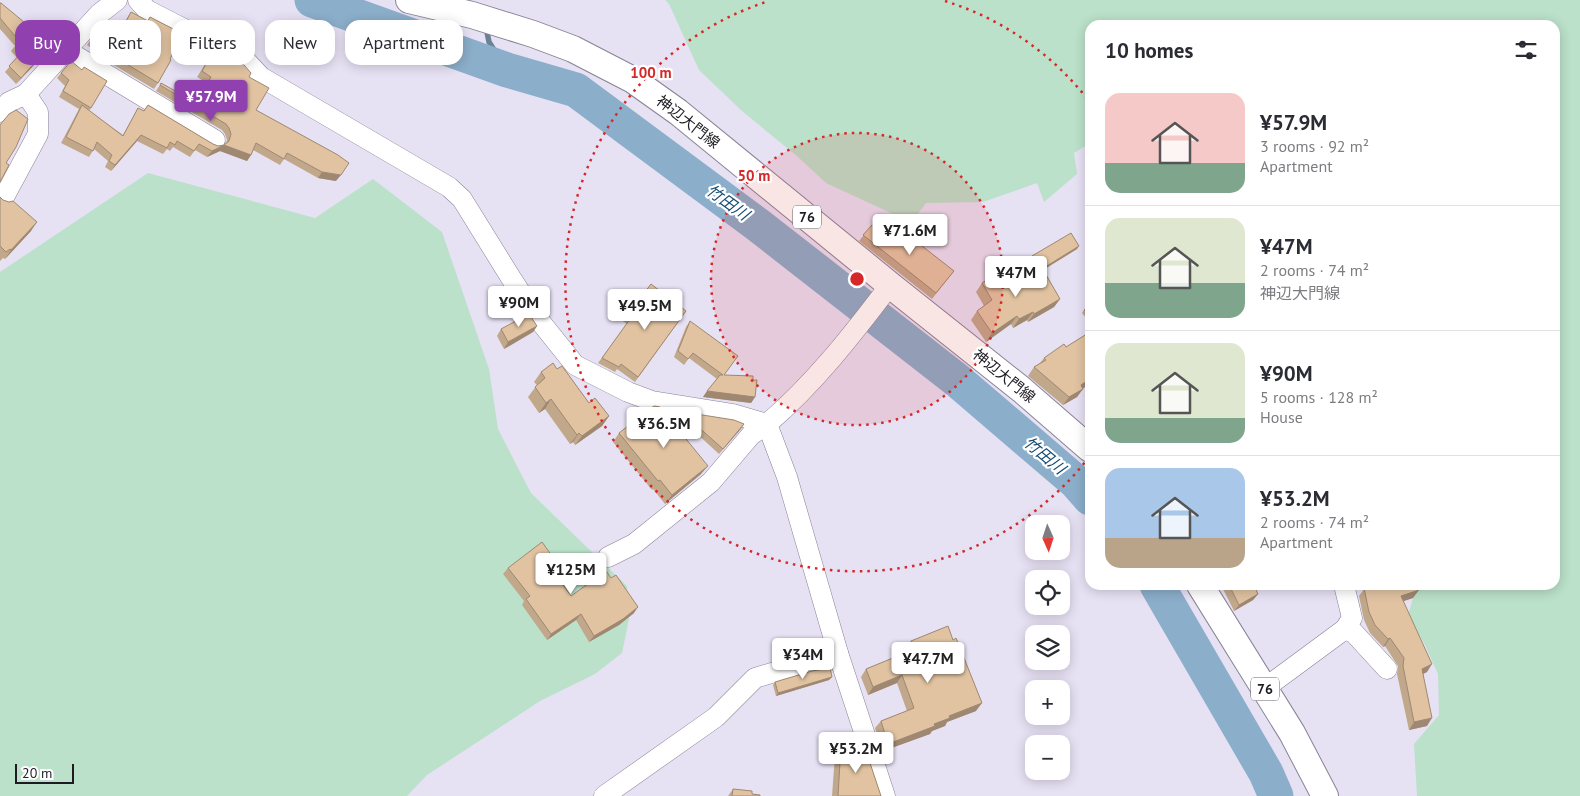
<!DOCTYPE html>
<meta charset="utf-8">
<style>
:root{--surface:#fff;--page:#f2f2f3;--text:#2b2b33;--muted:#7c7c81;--line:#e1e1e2;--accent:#9140b0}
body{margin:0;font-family:"PT Sans","Noto Sans JP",sans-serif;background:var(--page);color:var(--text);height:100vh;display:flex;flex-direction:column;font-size:19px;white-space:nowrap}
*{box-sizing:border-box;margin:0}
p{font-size:16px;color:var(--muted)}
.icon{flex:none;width:28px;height:28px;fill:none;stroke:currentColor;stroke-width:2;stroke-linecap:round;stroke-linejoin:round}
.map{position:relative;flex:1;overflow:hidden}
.side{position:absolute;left:1085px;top:20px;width:475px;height:570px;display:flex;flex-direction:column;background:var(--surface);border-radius:15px;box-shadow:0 2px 12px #0003}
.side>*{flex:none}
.banner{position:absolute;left:15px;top:20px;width:475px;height:45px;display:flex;gap:10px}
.needle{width:32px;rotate:177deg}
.tools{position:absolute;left:1025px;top:515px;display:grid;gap:10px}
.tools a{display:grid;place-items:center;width:45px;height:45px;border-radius:10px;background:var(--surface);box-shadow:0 2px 12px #0003;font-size:25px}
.scale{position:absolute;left:15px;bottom:12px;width:59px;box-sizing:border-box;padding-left:5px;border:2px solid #1e1c22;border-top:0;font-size:14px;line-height:18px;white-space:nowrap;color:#1e1c22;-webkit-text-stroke:4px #fff;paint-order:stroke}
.price{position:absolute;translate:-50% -42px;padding:0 11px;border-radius:5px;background:#fff;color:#222;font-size:16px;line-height:32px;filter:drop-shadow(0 1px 2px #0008)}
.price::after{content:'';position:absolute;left:50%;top:30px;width:15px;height:11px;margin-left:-8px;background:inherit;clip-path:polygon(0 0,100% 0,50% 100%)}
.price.current{background:var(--accent);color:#fff}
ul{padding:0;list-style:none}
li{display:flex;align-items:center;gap:15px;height:125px;padding:0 20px}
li+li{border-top:1px solid var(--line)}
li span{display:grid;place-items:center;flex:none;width:140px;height:100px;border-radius:15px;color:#555}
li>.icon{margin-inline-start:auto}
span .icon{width:60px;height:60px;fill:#fffc;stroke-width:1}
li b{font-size:21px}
h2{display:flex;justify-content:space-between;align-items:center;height:60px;padding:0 20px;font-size:21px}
.pill{padding:0 18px;border-radius:15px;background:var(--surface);box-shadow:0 2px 12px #0003;font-size:18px;line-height:45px}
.pill.current{background:var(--accent);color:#fff}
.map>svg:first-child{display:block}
</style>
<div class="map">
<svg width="1580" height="796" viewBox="0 0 1580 796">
<rect width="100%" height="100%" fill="#e7e1f4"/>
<g fill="#bbe1ca">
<path d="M665 0H1580V796H1417L1414 744 1439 715 1438 674 1425 645 1408 615 1417 585H1555V25H1090V143L1074 153 1077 174 1044 202 1037 183 983 202 926 203 917 215 893 214 826 183 798 157 742 111 699 70 669 4Z"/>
<path d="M148 173 315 218 373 179 442 232 489 369 498 429 531 493 627 586 629 619 622 653 595 674 540 701 427 775 407 796H0V272Z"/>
</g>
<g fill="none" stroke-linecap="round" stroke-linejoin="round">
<path stroke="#6a8298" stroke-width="5.5" d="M486 27 489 42 507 70"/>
<g stroke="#8baeca" stroke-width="35">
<path d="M312 0 507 70 576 90 758 225 958 381 1076 482 1090 498"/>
<path d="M1157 585 1266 773 1276 796"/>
</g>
<g stroke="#898394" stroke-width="21">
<g id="minor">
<path d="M138 0 147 10 235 55 247 62 261 77 449 187 462 199 511 278 535 315 575 365 628 392 652 401 733 414 767 424"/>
<path d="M66 50 215 140"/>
<path d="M0 112 9 102 26 94 66 50 99 14 117 0"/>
<path d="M3 199 38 134V112L26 94"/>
<path d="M608 557 634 544 711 482 751 435 767 424"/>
<path d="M1345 629 1354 633 1387 669"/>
<path d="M1265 688 1345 629 1352 618 1344 585"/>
<path d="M604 796 716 717 755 678 838 653"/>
<path d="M885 796 838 653 787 477 767 424C814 384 853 334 890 285"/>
</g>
</g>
<g stroke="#898394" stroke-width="28">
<g id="major">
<path d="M409 0 472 15 533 34 573 49 633 80 678 112 890 285 1022 390 1090 449"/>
<path d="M1200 585 1292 733 1325 796"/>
</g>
</g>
<use href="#minor" stroke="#fff" stroke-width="20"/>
<use href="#major" stroke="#fff" stroke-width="26"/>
</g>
<g fill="#c2a88b">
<path d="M0 3 44 48 35 55 38 59 34 65 16 84 5 72 17 58 11 51 15 46 0 29Z"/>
<path d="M131 12 147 21 150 17 158 83 154 89 92 52 94 50 87 45 91 39 106 30 109 26 119 32Z"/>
<path d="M214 50 249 77 256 110 336 181 318 178 284 159 280 165 253 150 251 155 247 161 220 151 207 157 195 150 190 157 173 147 170 151 167 149 163 154 137 141 111 171 105 167 108 161 94 149 89 157 61 143 79 109 59 97 65 86 57 78 71 61 91 108 89 111 123 135 138 108 143 111 148 105 213 144 218 146 224 145 226 143 227 140 225 134 222 130 156 91 161 83 196 103 207 83 197 77Z"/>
<path d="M0 197 31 231 5 259 3 258 0 261Z"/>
<path d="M872 225 877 228 915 245 954 271 932 299 859 241Z"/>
<path d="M1077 249 1043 270 1060 299 1054 307 1028 322 1027 320 1013 328 1011 324 986 342 971 320 977 311 984 306 976 292 982 283 1008 286 1036 270 1029 259 1032 256Z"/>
<path d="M651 284 686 311 635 382 617 369 615 372 598 363 627 324 623 321Z"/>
<path d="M1090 305V323L1082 313 1084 310Z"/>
<path d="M690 321 725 375 753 380 755 397 751 403 703 397 717 379 689 358 684 365 674 357 686 327Z"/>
<path d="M537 326 533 332 504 349 497 336 501 329Z"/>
<path d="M1090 332V384L1083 388 1077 397 1063 405 1028 376 1034 367 1040 363 1044 358 1066 347Z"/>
<path d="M557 369 589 403 609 416 602 426 575 445 573 442 570 444 545 409 539 413 528 397 537 385 534 382 541 372Z"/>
<path d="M690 413 744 424 719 454 684 422Z"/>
<path d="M619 433 701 474 665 504 653 489 652 490 613 442Z"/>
<path d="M508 568 552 570 571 596 634 613 619 625 589 642 576 620 547 640 522 605 524 601 503 574Z"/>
<path d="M1221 585H1254L1258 594 1253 600 1234 611Z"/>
<path d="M1363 585H1417L1413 598 1403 601 1427 672 1423 674 1427 726 1409 730 1397 674 1398 666 1385 646 1383 647 1370 633 1364 620 1359 596 1364 589Z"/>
<path d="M911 641 976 711 947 722 945 726 932 731 930 734 883 751 875 728 881 721 907 711 897 683 868 695 861 677 866 669 906 653 907 652 906 649Z"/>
<path d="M832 677 829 680 776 696 773 685 775 682Z"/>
<path d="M841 746 881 796H832L835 755Z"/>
<path d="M733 789 752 794 760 796H728Z"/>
</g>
<g fill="#9e8871">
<path d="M48 42 44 48 29 60 34 54Z"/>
<path d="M38 59 34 65 16 84 21 78Z"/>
<path d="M141 135 137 141 111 171 115 165Z"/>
<path d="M224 145 251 155 247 161 220 151 207 157 212 151Z"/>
<path d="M322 172 341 175 336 181 318 178Z"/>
<path d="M37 222 31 231 5 259 11 250Z"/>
<path d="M1079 246 1077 249 1038 273 1040 270Z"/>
<path d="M1060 299 1054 307 1028 322 1034 314Z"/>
<path d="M1033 312 1027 320 1013 328 1019 319Z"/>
<path d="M1017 316 1011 324 986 342 992 333Z"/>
<path d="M537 326 533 332 504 349 508 342Z"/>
<path d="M1090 379V384L1079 391 1083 389 1077 397 1063 405 1069 397 1081 385Z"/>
<path d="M707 391 755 397 751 403 703 397Z"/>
<path d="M551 399 545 409 539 413 546 403Z"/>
<path d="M609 416 602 426 575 445 582 436Z"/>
<path d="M744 424 741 429 719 454 723 449Z"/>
<path d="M579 433 573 442 570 444 577 435Z"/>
<path d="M708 466 701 474 665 504 672 495Z"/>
<path d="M1419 590 1413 598 1395 604 1401 596Z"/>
<path d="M1258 594 1253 600 1234 611 1239 605Z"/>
<path d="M638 607 634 613 619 625 589 642 594 636Z"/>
<path d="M581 614 576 620 547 640 551 634Z"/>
<path d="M1390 638 1385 646 1383 647 1388 639Z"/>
<path d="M1432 664 1427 672 1417 677 1422 669Z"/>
<path d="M902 675 897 683 868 695 873 687Z"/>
<path d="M832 677 829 680 776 696 778 693Z"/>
<path d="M982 703 976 711 947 722 945 726 932 731 930 734 883 751 888 744 934 724 949 716Z"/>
<path d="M1432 718 1427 726 1409 730 1414 722Z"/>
</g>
<g fill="#e1c3a2" stroke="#9e8871">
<path d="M0 3H1L48 42 34 54 38 59 21 78 9 66 21 53 15 46 20 42 0 18Z"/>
<path d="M131 12 148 21 150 17 183 34 170 59 171 60 158 83 97 46 98 44 91 39 102 27 106 30 109 26 120 32Z"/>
<path d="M214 50 244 65 251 73 249 77 269 88 256 110 338 155 349 163 341 175 322 172 287 153 284 159 256 143 251 155 224 145 212 151 199 144 194 151 177 141 175 145 170 142 167 148 141 135 115 165 109 161 112 155 97 142 93 151 66 137 82 105 123 136 138 108 144 111 148 105 213 144 218 146 224 145 229 141 231 134 229 128 226 124 160 85 161 83 197 103 211 77 202 71Z"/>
<path d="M71 61 82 70 84 67 107 81 91 108 63 91 69 80 61 73Z"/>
<path d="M16 110 28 119 16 147 6 163 9 165 0 182V125L9 114Z"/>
<path d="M0 197 3 200 9 202 13 201 37 222 11 250 10 249 6 252 0 246Z"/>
<path d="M883 220 915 245 917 242 954 271 936 293 863 235 872 225 877 228Z"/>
<path d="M1071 233 1079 246 1042 269 1041 266 1039 268 1032 256Z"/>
<path d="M1041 266 1060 299 1034 314 1033 312 1019 319 1017 316 992 333 977 311 992 300 982 283 999 272 1008 286Z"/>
<path d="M651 284 686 311 638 377 621 364 619 367 602 358 630 319 627 316Z"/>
<path d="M1090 305V317L1084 310Z"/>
<path d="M529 314 537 326 508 342 501 329Z"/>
<path d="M690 321 738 356 724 375 753 376V380H757L755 397 707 391 720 375H723L693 353 688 359 678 351Z"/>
<path d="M1090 332V379L1081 385 1083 389 1069 397 1034 367 1046 360 1044 358 1064 344 1066 347Z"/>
<path d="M553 363 557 369 562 366 589 403 595 398 609 416 582 436 579 433 577 435 551 399 546 403 535 387 545 378 541 372Z"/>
<path d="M654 406 660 407 708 466 672 495 660 480 658 481 619 433Z"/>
<path d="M690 413 734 420 744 424 723 449 687 417Z"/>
<path d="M542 542 557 563 551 568 571 596 606 571 611 578 616 575 638 607 623 619 594 636 581 614 551 634 526 599 530 596 508 568Z"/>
<path d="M1229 585H1254L1258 594 1239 605Z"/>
<path d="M1371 585H1417L1419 590 1401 596 1432 664 1422 669 1432 718 1414 722 1403 666 1404 658 1390 638 1388 639 1375 625 1369 612 1364 588 1371 586Z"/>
<path d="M948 626 953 640 956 638 982 703 949 716 950 718 934 724 935 726 888 744 881 721 914 708 902 675 873 687 866 669 910 651 909 648 913 647 911 641Z"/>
<path d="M830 668 832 677 778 693 775 682 812 671Z"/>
<path d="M841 746 865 748 881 796H838Z"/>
<path d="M733 789 752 791V794L760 795V796H732Z"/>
</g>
<circle cx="857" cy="279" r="146" fill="#d62828" fill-opacity=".12"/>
<g fill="none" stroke="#d62828" stroke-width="2.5" stroke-dasharray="2.5 5">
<circle cx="857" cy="279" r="146"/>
<path d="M1089 457A292 292 0 1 1 769 1M945 1A292 292 0 0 1 1089 101"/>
</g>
<g text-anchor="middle" stroke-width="4.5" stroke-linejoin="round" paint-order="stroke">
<g fill="#fff" stroke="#626064" stroke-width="1">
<rect x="793" y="205.5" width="28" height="23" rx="4"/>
<rect x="1251" y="677.5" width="28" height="23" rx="4"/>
</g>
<g font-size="14" font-weight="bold" fill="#1e1c22">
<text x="807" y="222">76</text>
<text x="1265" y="694">76</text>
</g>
<g font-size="15" fill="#1e1c22" stroke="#fff">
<text transform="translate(688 122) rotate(38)" y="5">神辺大門線</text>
<text transform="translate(1004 376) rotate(39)" y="5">神辺大門線</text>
</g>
<g font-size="16" font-style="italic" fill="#144d73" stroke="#fff">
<text transform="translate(728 202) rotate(36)" y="6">竹田川</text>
<text transform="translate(1045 455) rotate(40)" y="6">竹田川</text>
</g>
</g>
<circle cx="857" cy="279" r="8" fill="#d62828" stroke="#fff" stroke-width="2.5"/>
<g font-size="15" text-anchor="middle" font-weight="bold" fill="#d62828" stroke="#fff" stroke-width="4.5" stroke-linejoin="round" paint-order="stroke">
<text x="651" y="78">100 m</text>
<text x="754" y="181">50 m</text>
</g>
</svg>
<div class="tools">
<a><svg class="needle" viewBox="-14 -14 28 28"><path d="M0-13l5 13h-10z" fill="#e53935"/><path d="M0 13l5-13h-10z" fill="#7c7c81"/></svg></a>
<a><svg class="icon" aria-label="locate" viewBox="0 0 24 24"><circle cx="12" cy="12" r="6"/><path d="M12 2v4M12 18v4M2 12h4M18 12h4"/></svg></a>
<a><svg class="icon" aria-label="layers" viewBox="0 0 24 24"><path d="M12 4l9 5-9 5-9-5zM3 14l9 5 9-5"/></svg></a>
<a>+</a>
<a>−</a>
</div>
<div class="scale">20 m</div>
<b class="price current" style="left:211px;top:122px">¥57.9M</b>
<b class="price" style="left:910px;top:256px">¥71.6M</b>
<b class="price" style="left:1016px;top:298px">¥47M</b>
<b class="price" style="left:519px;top:328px">¥90M</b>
<b class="price" style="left:645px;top:331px">¥49.5M</b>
<b class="price" style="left:664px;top:449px">¥36.5M</b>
<b class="price" style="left:571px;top:595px">¥125M</b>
<b class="price" style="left:803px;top:680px">¥34M</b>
<b class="price" style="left:928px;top:684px">¥47.7M</b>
<b class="price" style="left:856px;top:774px">¥53.2M</b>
<div class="banner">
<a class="pill current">Buy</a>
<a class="pill">Rent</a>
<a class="pill">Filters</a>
<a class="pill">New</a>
<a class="pill">Apartment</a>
</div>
<section class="side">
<h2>10 homes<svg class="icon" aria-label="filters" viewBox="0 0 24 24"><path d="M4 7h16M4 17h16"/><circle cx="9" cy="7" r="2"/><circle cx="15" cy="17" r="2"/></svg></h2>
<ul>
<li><span style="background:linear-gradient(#f6c9c9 70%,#7fa58c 0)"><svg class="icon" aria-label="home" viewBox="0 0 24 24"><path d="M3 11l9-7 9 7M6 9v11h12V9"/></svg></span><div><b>¥57.9M</b><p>3 rooms · 92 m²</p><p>Apartment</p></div></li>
<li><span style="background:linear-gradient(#dfe7d0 65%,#7fa58c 0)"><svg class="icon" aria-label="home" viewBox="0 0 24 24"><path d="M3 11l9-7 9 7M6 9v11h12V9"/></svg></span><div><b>¥47M</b><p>2 rooms · 74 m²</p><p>神辺大門線</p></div></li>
<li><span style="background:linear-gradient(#dfe7d0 75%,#7fa58c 0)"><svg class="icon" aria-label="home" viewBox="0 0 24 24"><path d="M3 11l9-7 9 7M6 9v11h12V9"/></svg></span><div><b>¥90M</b><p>5 rooms · 128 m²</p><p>House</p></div></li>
<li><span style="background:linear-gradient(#a9c7e8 70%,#b9a48a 0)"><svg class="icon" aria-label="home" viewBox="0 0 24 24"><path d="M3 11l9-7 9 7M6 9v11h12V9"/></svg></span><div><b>¥53.2M</b><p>2 rooms · 74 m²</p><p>Apartment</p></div></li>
</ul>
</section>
</div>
